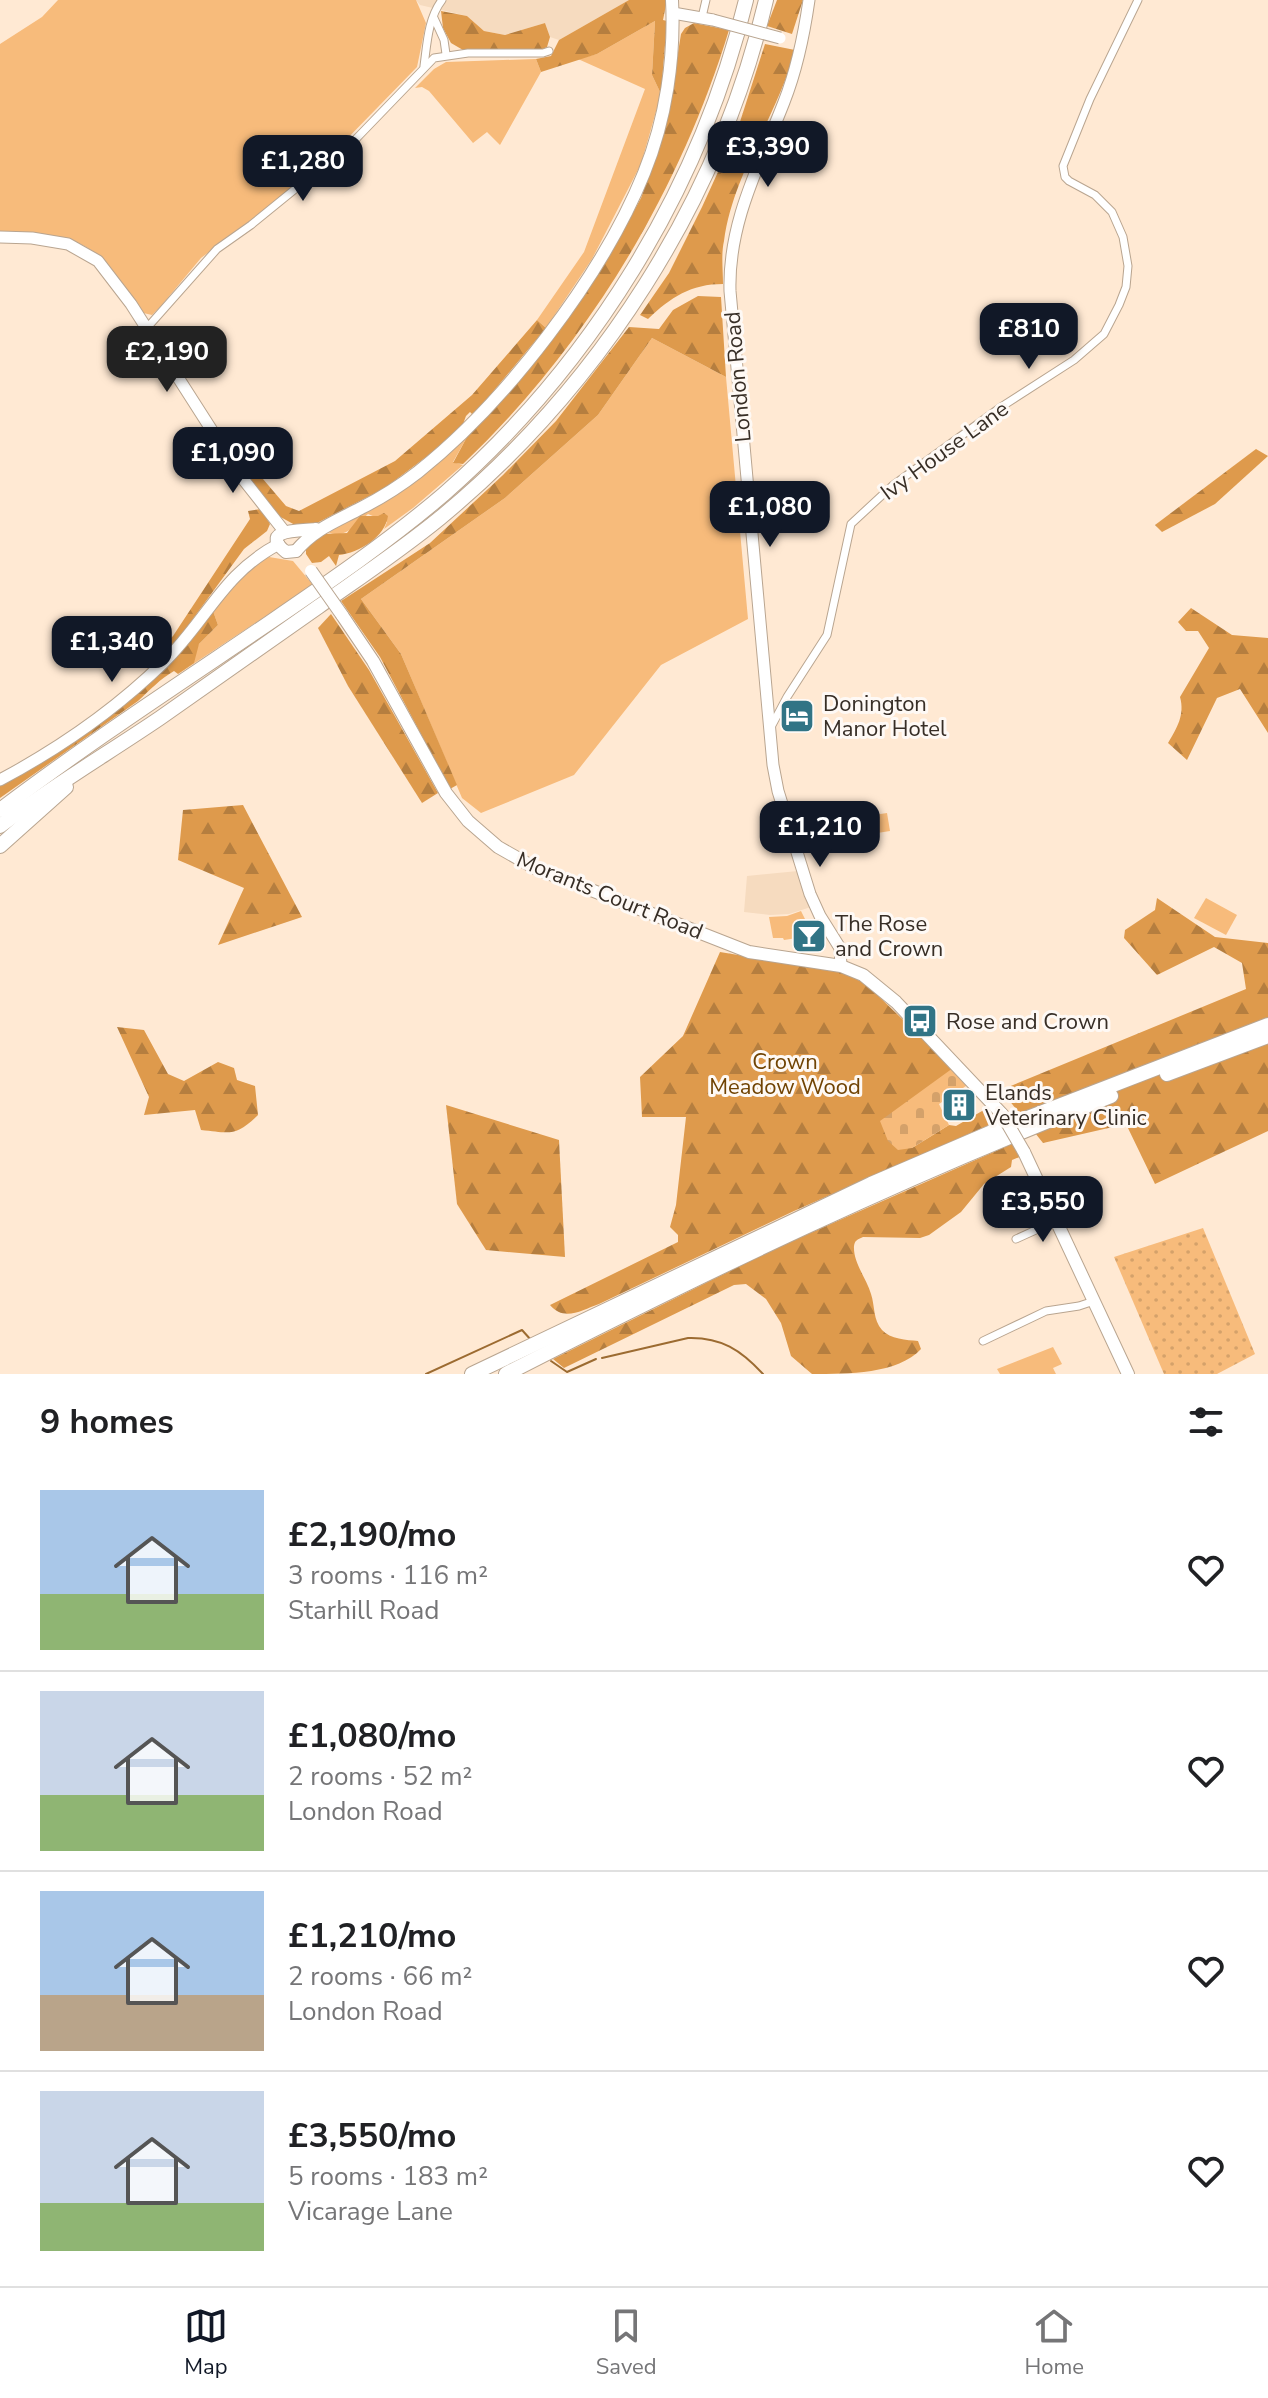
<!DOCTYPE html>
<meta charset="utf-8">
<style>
:root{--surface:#fff;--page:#f2f2f2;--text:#202124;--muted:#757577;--line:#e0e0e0;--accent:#111827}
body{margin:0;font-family:"Nunito Sans",sans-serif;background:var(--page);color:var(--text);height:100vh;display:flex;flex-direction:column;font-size:30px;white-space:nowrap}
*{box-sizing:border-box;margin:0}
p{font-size:26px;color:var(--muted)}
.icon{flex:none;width:44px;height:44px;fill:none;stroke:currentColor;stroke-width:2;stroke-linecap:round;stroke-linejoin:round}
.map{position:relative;height:1374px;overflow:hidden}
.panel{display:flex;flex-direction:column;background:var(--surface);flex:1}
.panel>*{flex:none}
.price{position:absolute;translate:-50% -68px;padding:0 18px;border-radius:16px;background:var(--accent);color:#fff;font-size:26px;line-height:52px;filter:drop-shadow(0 2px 4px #0008)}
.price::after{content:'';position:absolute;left:50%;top:48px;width:24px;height:18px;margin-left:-12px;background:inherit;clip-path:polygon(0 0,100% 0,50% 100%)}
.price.active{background:#222;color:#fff}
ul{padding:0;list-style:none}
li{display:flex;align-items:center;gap:24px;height:200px;padding:0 40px}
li+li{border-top:2px solid var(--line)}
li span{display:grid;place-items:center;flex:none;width:224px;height:160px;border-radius:0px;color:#555}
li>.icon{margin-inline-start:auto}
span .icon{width:96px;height:96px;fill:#fffc;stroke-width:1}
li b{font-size:34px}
h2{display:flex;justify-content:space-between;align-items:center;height:96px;padding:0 40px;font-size:34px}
.tab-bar{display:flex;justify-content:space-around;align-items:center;height:112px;border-top:2px solid var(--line);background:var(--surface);font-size:22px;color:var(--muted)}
.tab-bar a{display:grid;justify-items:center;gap:4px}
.tab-bar .active{color:var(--accent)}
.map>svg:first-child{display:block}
</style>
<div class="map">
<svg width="1268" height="1374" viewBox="0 0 1268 1374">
<defs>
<pattern id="forest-firs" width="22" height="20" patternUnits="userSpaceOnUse" patternTransform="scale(2)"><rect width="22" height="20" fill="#de9a4c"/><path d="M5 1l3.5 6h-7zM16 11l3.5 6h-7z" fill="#b57e3f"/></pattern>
<pattern id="cemetery-stones" width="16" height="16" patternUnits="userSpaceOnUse" patternTransform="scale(2)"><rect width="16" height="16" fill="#f7bb7b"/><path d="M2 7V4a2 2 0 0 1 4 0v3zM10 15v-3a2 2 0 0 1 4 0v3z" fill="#d4a16a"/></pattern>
<pattern id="park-dots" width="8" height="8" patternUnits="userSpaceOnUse" patternTransform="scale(2)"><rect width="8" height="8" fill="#f7bb7b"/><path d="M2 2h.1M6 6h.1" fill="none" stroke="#d4a16a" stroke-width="1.8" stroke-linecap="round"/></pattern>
</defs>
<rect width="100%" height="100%" fill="#ffe9d3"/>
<g fill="#f6dbbf">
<path d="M416 0H629L559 40 550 37 545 23 505 35 484 31 467 16 420 5Z"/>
<path d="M798 871 811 907 789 914 770 915 744 912 747 876Z"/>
</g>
<g fill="#f7bb7b">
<path d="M58 0H416L426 23 417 67 340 146 266 209 201 258 161 306 152 315 139 312C97 239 82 236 0 231V44L42 17Z"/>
<path d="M655 21 652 75 661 94 641 164 592 259 546 328 537 320 584 252 645 89 578 59 597 54Z"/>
<path d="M536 59 541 72 500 145 487 132 473 143 429 91 422 87 415 88 434 69 446 62Z"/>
<path d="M652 338 726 377 748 619 661 665 574 775 481 813 462 798 401 654 361 599 505 498 598 415Z"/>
<path d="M467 437 453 462 463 465 413 508 384 529 387 522 368 514C356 524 345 540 328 532L403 490Z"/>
<path d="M269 557 293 561 313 585 178 674 185 668 199 644 218 625 213 611C228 591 244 566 269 557Z"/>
<path d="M887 813 890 831 852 837 848 819Z"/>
<path d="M1206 898 1237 915 1226 935 1194 918Z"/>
<path d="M801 911 808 925 794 929 797 938 784 940 783 938H773L769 917 787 916Z"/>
<path d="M1053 1347 1062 1364 1053 1368 1056 1374H1000L997 1369Z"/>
</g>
<g fill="url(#forest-firs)">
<path d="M629 0H667L663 20 667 21 661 94 652 75 655 21 597 54 541 72 536 59 551 56 559 40Z"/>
<path d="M777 0H803L792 34 767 26Z"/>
<path d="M441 11 467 16 484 31 505 35 545 23 550 37 547 47 541 50H463L451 43 443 28Z"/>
<path d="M694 23 729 30C679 194 586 347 463 464L453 463 467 437 594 278 626 225 641 198 666 126 681 34 685 28Z"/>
<path d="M765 44 795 50C778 115 733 173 724 241 721 254 723 270 723 284 691 284 671 297 648 319L640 315 669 273 702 207 738 128Z"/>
<path d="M698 296 721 297 726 377 652 338 598 415 505 498 361 599 401 654 457 785 450 789 380 657 341 601 430 543 503 475 556 421 629 327 659 329 673 310Z"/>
<path d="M537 320 546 328 487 399 472 414 470 412 466 416 463 424 434 451 385 488 317 523 295 525 277 515 236 461 215 428 223 432 286 506 299 511 395 461 472 395Z"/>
<path d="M1256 449 1268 456 1215 504 1162 532 1155 525Z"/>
<path d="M261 509 270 524 267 531 244 549 168 653 148 670 147 663 173 636 250 519 248 511Z"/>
<path d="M384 513 388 516C385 537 359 553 339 555L336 566 329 556 321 562 312 563 306 554V547L322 534 347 533 360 516H378Z"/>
<path d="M1191 608 1232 635 1268 638V733L1240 689 1217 698 1187 760 1168 743C1177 728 1185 715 1180 697L1209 648 1198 631H1186L1178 622Z"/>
<path d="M213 611 218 625 199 644 194 663 178 674 174 671C160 679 150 690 138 701L0 798V784L129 699Z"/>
<path d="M331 614 369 670 438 793 422 803 348 686 318 628Z"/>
<path d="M243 805 302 917 218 945 244 888 178 860 183 810Z"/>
<path d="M1157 898 1215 937 1268 943V1131L1155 1184 1126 1124 1043 1143 1001 1090 1246 989 1242 963 1214 947 1157 975 1124 938 1125 930 1155 910Z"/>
<path d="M720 952 846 973 867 985 953 1068 912 1148 949 1125 956 1126 989 1107 998 1121 794 1211 599 1304C582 1310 564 1322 550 1305L678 1242V1235L670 1227 676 1205 686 1117H642L640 1077 683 1036Z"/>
<path d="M117 1027 144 1030 168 1074 184 1081 218 1062 234 1068 237 1080 255 1086 258 1115C235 1137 231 1133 201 1130L195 1110 144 1115 149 1097Z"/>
<path d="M446 1105 559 1140 565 1257 486 1250 457 1204Z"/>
<path d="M1014 1143 1022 1156 1012 1160 1011 1167 984 1184 961 1212 929 1235 920 1238 863 1237C857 1240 855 1240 854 1246 853 1263 867 1279 871 1294 875 1306 873 1320 882 1330 890 1339 907 1340 918 1341L921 1349C898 1374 848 1374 812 1374L791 1356 781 1323 766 1299 746 1284 734 1285 564 1368 553 1359 774 1249Z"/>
</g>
<path fill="url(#cemetery-stones)" d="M953 1068 969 1084 939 1104 949 1125 912 1148 898 1150 888 1141 880 1121Z"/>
<path fill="url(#park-dots)" d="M1203 1228 1255 1354 1217 1374H1164L1114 1257Z"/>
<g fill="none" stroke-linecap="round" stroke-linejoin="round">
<g stroke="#9c6b31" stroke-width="2">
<path d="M602 1358 688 1338C721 1337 741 1350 763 1374"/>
<path d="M551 1361 567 1372 596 1359"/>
<path d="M426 1374 522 1330 531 1340"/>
</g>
<g stroke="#b9a590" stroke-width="9">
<g id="street">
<path d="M702 17 706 0"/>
<path d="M434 18 444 40 446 54"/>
<path d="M424 66C427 44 428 18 442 0"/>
<path d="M146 329 217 249 251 225 353 142 434 58 468 53H543L549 51"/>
<path d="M771 727 787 697 827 635 851 524 892 486 1001 407 1074 360 1104 334 1119 305 1126 287 1128 266 1123 237 1112 212 1095 195 1069 181 1065 177 1063 166 1090 99 1138 0"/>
<path d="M1016 1239 1038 1229 1056 1217"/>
<path d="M983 1341 1046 1311 1079 1306 1094 1301"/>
</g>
</g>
<g stroke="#b9a590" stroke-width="13">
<g id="secondary">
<path d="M809 0C804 35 797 69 784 102 760 164 728 222 730 291L773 765 778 791 810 894 820 916 840 948 841 966"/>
<path d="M673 13 713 20"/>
<path d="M0 237 32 238 68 244 98 261 131 304 243 479 284 531"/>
<path d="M0 780C58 749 117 708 164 662 207 620 223 573 279 544"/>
</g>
</g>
<g stroke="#b9a590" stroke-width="14">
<g id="primary">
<path d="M296 551C314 529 337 521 361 508 381 498 400 486 418 472 505 403 602 277 644 173 666 119 675 58 672 0"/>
<path d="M296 551 286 552C256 528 306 531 316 529"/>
<path d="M342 615 373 661 446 793 468 821 498 847 535 868 749 952 841 966 863 975 896 1002 1002 1114"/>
<path d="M1024 1152 1128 1374"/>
</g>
</g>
<g stroke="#b9a590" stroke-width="16">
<g id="highway">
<path d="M0 810C87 744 179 684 269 623 329 582 389 541 444 494 591 365 700 190 746 0"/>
<path d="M0 826C51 787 107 754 160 718 213 681 266 644 318 607 359 578 401 550 440 518 599 387 719 201 766 0"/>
<path d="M0 846 66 787"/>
<path d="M1167 1074 1268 1036"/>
<path d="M472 1374 871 1184 999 1129 1268 1025"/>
<path d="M506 1374C703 1273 903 1177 1111 1096"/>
</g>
</g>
<use href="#street" stroke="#fff" stroke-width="7"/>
<use href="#secondary" stroke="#fff" stroke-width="11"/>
<use href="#primary" stroke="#fff" stroke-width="12"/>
<use href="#highway" stroke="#fff" stroke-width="14"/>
<g stroke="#b9a590" stroke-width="13" stroke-linecap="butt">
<path id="secondary-bridge" d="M713 20 780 38"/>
</g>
<g stroke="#b9a590" stroke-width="14" stroke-linecap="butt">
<g id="primary-bridge">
<path d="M311 571 342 615"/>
<path d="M1002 1114 1024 1152"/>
</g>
</g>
<use href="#secondary-bridge" stroke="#fff" stroke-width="11"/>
<use href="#primary-bridge" stroke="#fff" stroke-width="12"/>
</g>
<defs>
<g id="hotel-square" transform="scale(1.8)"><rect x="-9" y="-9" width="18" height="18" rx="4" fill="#317485" stroke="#fef9f5"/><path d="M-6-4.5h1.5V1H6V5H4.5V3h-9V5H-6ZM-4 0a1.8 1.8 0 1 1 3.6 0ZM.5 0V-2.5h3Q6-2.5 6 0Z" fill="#fff"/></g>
<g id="bar-square" transform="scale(1.8)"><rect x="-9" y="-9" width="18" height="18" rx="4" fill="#317485" stroke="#fef9f5"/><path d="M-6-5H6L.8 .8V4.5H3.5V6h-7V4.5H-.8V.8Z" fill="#fff"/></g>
<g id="bus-square" transform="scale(1.8)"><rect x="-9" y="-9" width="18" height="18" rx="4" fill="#317485" stroke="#fef9f5"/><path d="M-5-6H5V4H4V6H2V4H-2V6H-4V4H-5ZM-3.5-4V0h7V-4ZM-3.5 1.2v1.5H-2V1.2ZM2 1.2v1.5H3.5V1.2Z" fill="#fff"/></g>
<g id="building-square" transform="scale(1.8)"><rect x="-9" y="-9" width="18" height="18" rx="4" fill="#317485" stroke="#fef9f5"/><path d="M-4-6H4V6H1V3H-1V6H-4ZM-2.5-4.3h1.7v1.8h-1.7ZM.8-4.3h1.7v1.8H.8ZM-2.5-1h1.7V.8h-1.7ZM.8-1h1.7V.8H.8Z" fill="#fff"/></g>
</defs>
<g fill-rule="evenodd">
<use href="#hotel-square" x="797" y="716"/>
<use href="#bar-square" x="809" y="936"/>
<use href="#bus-square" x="920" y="1021"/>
<use href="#building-square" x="959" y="1105"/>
</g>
<g text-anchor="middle" stroke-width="6" stroke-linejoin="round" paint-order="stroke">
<g font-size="22" fill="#372e26" stroke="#fef9f5">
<text transform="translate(737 377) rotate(-95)" y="8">London Road</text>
<text transform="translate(944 450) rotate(-36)" y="8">Ivy House Lane</text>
<text transform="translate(610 895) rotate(22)" y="8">Morants Court Road</text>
</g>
<g font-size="22" fill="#372e26" stroke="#fef9f5" text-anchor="start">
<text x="823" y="711">Donington<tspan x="823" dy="25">Manor Hotel</tspan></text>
<text x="835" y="931">The Rose<tspan x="835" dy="25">and Crown</tspan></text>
<text x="946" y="1029">Rose and Crown</text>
<text x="985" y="1100">Elands<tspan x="985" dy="25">Veterinary Clinic</tspan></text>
</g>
<g font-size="22" fill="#704303" stroke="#fef9f5">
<text x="785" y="1069">Crown<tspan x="785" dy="25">Meadow Wood</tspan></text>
</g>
</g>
</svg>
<b class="price" style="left:768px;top:189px">£3,390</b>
<b class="price" style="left:303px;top:203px">£1,280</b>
<b class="price" style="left:1029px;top:371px">£810</b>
<b class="price active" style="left:167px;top:394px">£2,190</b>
<b class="price" style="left:233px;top:495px">£1,090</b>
<b class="price" style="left:770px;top:549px">£1,080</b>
<b class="price" style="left:112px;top:684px">£1,340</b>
<b class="price" style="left:820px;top:869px">£1,210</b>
<b class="price" style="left:1043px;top:1244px">£3,550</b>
</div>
<section class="panel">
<h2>9 homes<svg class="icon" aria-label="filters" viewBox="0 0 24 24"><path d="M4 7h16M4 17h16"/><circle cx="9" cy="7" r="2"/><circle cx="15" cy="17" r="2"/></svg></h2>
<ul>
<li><span style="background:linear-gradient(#a9c7e8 65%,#8fb573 0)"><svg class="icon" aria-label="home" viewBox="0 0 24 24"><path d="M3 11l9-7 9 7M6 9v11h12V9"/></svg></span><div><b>£2,190/mo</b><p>3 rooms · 116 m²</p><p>Starhill Road</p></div><svg class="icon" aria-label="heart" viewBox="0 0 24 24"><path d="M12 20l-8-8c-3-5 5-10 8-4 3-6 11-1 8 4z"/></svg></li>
<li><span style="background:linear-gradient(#c9d6e8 65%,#8fb573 0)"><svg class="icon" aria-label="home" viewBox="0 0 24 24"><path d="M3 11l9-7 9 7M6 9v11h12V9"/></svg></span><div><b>£1,080/mo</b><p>2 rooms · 52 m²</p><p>London Road</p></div><svg class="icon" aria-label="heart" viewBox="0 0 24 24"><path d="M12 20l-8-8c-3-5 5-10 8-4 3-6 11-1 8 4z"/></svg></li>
<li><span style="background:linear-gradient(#a9c7e8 65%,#b9a48a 0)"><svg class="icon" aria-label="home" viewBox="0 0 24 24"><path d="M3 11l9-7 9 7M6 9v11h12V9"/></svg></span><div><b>£1,210/mo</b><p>2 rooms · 66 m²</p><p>London Road</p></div><svg class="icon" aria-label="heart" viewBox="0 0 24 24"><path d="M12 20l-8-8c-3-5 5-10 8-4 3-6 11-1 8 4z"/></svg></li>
<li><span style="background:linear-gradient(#c9d6e8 70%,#8fb573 0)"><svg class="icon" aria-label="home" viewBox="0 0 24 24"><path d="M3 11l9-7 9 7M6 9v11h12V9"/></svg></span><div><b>£3,550/mo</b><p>5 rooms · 183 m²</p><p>Vicarage Lane</p></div><svg class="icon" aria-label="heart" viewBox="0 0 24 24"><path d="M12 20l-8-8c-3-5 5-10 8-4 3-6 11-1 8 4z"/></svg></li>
</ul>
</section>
<nav class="tab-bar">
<a class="active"><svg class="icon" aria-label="map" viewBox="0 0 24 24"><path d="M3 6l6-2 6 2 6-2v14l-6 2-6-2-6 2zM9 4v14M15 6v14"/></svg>Map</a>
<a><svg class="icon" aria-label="saved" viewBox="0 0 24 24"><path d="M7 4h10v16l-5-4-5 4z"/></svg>Saved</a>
<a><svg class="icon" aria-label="home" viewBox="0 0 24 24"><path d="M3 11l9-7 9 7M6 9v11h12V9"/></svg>Home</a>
</nav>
